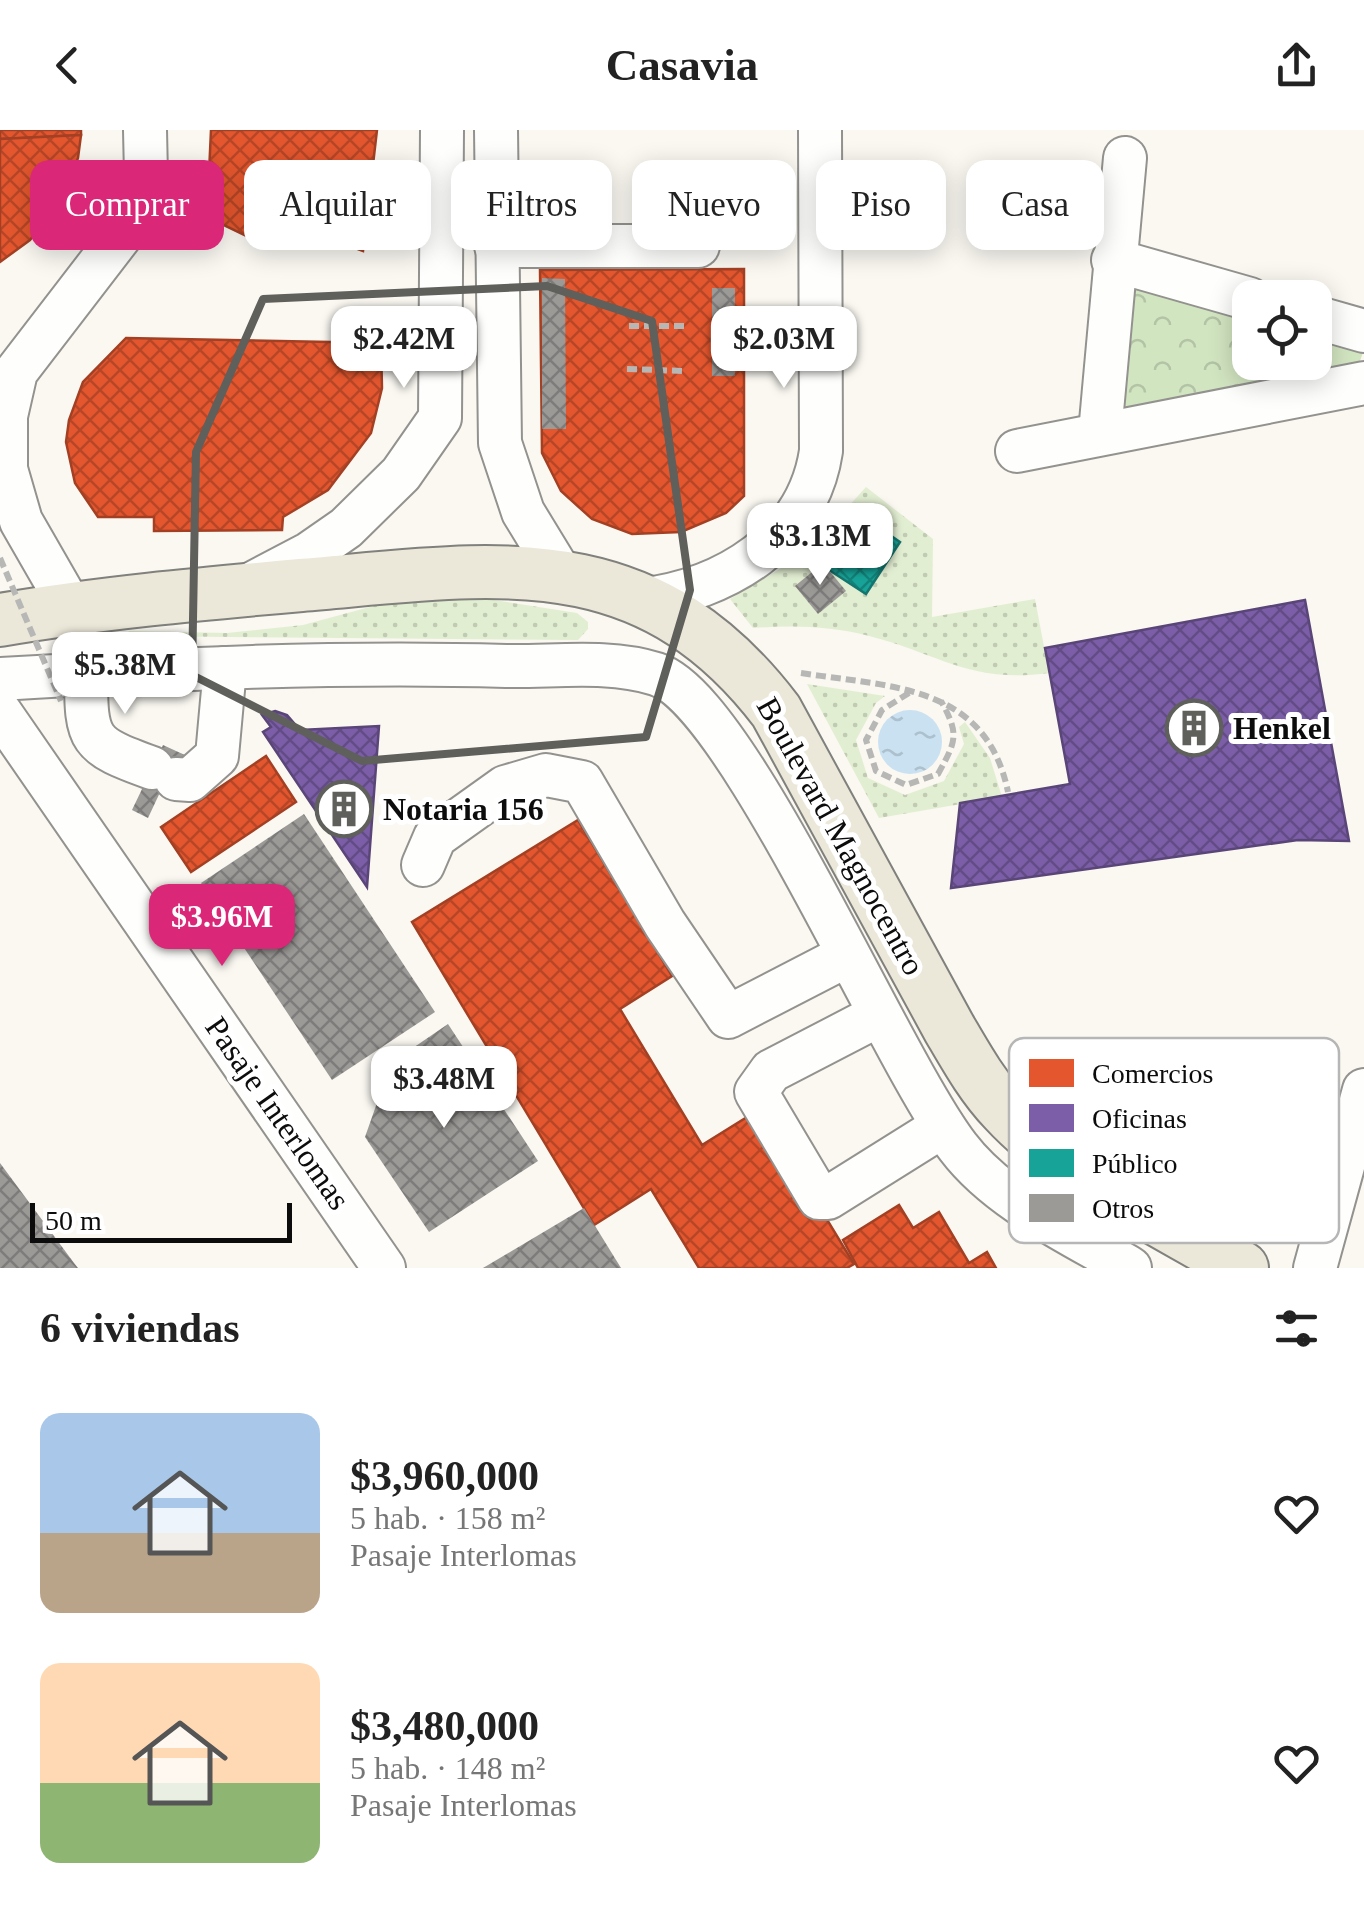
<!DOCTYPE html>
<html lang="es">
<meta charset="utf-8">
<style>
:root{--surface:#fff;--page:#f2f2f2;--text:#222;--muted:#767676;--accent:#db2777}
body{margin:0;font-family:"Times New Roman",serif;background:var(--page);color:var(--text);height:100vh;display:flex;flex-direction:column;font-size:38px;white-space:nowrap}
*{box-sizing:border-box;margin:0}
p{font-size:32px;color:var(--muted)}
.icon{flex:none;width:55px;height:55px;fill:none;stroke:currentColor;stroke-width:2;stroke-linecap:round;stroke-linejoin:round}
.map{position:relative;height:1138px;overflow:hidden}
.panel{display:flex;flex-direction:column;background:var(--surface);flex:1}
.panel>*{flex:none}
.guide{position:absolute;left:30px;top:30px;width:1305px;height:90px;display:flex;gap:20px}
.controls{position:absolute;left:1232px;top:150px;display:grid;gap:20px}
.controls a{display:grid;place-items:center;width:100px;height:100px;border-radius:20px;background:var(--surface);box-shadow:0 5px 25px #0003;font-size:50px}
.scale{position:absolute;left:30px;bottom:25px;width:262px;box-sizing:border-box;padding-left:10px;border:5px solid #0c0c0c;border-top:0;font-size:28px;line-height:35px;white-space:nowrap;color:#0c0c0c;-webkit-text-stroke:8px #fff;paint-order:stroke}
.price{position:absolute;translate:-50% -85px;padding:0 22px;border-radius:20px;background:#fff;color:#222;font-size:32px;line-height:65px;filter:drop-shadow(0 2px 5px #0008)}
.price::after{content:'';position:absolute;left:50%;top:60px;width:30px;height:22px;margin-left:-15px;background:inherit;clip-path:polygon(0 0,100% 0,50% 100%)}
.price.on{background:var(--accent);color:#fff}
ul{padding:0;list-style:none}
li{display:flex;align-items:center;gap:30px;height:250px;padding:0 40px}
li span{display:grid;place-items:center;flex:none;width:280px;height:200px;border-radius:20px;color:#555}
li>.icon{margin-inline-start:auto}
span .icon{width:120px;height:120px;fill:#fffc;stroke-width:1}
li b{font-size:42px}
h2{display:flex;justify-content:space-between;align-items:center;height:120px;padding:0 40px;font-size:42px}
.tag{padding:0 35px;border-radius:20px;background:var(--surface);box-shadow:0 5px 25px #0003;font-size:35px;line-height:90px}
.tag.on{background:var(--accent);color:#fff}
header{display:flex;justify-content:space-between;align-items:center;height:130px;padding:0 40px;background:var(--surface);font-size:45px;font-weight:800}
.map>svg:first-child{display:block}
</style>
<header><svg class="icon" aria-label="back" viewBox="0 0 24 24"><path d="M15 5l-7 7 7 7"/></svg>Casavia<svg class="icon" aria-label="share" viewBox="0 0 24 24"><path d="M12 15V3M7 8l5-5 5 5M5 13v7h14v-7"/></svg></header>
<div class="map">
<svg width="1364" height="1138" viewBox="0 0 1364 1138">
<defs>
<pattern id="grass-dots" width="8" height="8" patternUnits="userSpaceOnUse" patternTransform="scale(2.5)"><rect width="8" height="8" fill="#e2eed2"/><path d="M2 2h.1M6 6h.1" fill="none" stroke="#c1cbb3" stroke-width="1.8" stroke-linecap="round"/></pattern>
<pattern id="forest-crowns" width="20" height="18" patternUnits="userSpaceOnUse" patternTransform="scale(2.5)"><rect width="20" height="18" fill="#d2e5c1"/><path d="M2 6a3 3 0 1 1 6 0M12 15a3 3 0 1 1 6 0" fill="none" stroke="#b3c3a5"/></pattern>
<pattern id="water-ripples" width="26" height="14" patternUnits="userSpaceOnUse" patternTransform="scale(2.5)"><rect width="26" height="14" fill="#cae1f2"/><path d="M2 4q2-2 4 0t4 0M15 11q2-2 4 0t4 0" fill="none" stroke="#acc0ce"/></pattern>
<pattern id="shops-cross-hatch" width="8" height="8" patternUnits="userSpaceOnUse" patternTransform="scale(2.5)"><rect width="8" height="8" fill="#e4572e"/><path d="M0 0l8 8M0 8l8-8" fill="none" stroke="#b74626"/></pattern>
<pattern id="offices-cross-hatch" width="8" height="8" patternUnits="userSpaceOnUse" patternTransform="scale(2.5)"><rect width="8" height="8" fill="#7b5ea7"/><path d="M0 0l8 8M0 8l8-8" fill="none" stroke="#634c86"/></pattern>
<pattern id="public-cross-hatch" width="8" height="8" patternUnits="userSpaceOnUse" patternTransform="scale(2.5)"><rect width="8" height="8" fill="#17a398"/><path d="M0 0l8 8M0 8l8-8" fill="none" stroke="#13837a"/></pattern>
<pattern id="building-cross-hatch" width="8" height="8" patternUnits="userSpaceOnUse" patternTransform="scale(2.5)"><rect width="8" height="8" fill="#9c9a97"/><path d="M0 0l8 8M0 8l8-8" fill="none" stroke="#7e7c7a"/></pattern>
</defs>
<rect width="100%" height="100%" fill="#faf8f1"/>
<g fill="url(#grass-dots)">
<path d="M866 357 933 409 932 487 1035 469 1049 543C970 554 940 524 869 506 831 496 792 495 753 498L730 469 806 423Z"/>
<path d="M475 467 577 483 588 492V499L578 510 125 506 129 501 227 503 303 495 392 471Z"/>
<path d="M807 554 885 566 876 573 856 610 868 648 905 665 944 651 964 614 959 597 965 592 990 628 1002 667 879 688Z"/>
</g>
<path fill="url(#forest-crowns)" d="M1113 130 1250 170V232H1315V189L1364 220 1351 255 1100 303Z"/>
<circle fill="url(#water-ripples)" cx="910" cy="612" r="32"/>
<g fill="url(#shops-cross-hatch)" stroke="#a34024" stroke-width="2.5">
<path d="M0 0H81V5L0 9Z"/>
<path d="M211 0H377L363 121 280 90 267 116 207 87Z"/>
<path d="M81 5 78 28 61 72 30 110 0 132V9Z"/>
<path d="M744 139V366L726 383 681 402 632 404 592 389 561 361 542 323 540 140Z"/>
<path d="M126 208 381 213 382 258 371 303 328 360 283 387 282 400 154 401V387H98L75 353 66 312 69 290 83 252Z"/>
<path d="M266 626 296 672 191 742 161 697Z"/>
<path d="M578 690 672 846 620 879 702 1015 760 979 854 1134 847 1138H699L651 1059 594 1095 412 792Z"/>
<path d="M899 1075 913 1098 939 1082 969 1133 987 1122 996 1138H858L843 1110Z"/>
</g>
<g fill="url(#offices-cross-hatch)" stroke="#5a4578" stroke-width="2.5">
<path d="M1305 470 1349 711 1298 710 951 758 960 673 1070 654 1045 518Z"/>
<path d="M275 581 287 585 300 600 379 596 367 757 263 602 271 597 262 585Z"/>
</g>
<path fill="url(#public-cross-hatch)" stroke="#14766e" stroke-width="2.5" d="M864 387 900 412 866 464 829 440Z"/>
<g fill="url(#building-cross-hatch)">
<path d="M542 148 565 149 566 299H542Z"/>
<rect x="712" y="158" width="23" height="88"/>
<path d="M823 433 846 461 818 484 795 456Z"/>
<path d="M163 615 187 626 163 656 148 688 132 680Z"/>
<path d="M304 684 435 882 332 950 201 753Z"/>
<path d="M448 894 538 1031 429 1102 365 1007 391 933Z"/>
<path d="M0 1033 74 1133 78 1138H0Z"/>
<path d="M584 1078 621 1138H483Z"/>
</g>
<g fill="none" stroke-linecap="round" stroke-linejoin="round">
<g stroke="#93928f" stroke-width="46">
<g id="minor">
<path d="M496 0 500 313 523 382 562 446"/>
<path d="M496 116H698"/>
<path d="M1113 130 1250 169"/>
<path d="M1315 187 1364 201"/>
<path d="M1100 303 1125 28"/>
<path d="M1017 321 1364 253"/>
<path d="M251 454 310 423 346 398 401 344 440 288 442 0"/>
<path d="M640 470C725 460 808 410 821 321L820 0"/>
<path d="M71 478 21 391 6 339V286L16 242 132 91 146 45 145 0"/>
<path d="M86 544C86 611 88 615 152 638"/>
<path d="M0 549C169 539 337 531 506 536 554 537 609 529 656 544 739 571 889 927 958 1017 999 1071 1072 1104 1130 1138"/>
<path d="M0 582 384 1138"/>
<path d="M176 649 190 650 217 626 225 538"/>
<path d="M423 735 435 707 505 657 546 645 582 652 665 794 728 887 846 826"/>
<path d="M879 885 771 941 756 962 819 1068H828L943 996"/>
<path d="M1315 1138 1364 960"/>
</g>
</g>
<g stroke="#80807c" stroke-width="56">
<path id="major" d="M0 490C99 473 200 464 301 455 492 439 644 408 776 581L949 898C966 927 982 956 1005 980 1066 1046 1166 1092 1242 1138"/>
</g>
<g stroke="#b7b7b6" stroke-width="6" stroke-dasharray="10 5" stroke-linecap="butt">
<path d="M629 196H685"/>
<path d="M627 239 685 241"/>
<path d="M801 543C890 557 986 554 1008 662"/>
<path d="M909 563 882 580 866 610 876 641 906 655 938 644C956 611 960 605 941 571"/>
</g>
<use href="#minor" stroke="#fefefd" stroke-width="42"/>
<use href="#major" stroke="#ebe7d9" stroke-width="52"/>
<path stroke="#b7b7b6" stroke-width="6" stroke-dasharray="10 5" stroke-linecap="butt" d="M0 428 61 571"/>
</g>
<path fill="none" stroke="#5f5f5c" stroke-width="8" stroke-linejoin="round" d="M547 156 652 191 690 460 646 607 362 631 192 545 196 322 263 169Z"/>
<defs>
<g id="building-ring" transform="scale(2.875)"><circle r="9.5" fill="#fff" stroke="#5f5f5c" stroke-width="1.5"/><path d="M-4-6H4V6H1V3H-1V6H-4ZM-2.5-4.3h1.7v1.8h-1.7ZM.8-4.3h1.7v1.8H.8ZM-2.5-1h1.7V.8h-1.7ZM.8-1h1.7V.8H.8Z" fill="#5f5f5c"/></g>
</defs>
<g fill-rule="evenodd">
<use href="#building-ring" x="1194" y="598"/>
<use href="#building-ring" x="344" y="679"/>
</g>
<g text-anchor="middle" stroke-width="10" stroke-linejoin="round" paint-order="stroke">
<g font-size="32" font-weight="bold" fill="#0c0c0c" stroke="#fff" text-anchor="start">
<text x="1233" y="609">Henkel</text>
<text x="383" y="690">Notaria 156</text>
</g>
<g font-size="32" fill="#0c0c0c" stroke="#fff">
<text transform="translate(841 706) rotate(61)" y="11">Boulevard Magnocentro</text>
<text transform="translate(278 983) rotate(55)" y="11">Pasaje Interlomas</text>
</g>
</g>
<rect x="1009" y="908" width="330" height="205" rx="15" fill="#fff" stroke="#b6b6b6" stroke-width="2.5"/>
<rect x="1029" y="929" width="45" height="28" fill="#e4572e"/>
<rect x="1029" y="974" width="45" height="28" fill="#7b5ea7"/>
<rect x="1029" y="1019" width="45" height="28" fill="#17a398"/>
<rect x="1029" y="1064" width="45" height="28" fill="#9c9a97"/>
<g font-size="28" fill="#0c0c0c">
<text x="1092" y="953">Comercios</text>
<text x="1092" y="998">Oficinas</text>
<text x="1092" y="1043">Público</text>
<text x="1092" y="1088">Otros</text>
</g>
</svg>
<div class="controls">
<a><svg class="icon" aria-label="locate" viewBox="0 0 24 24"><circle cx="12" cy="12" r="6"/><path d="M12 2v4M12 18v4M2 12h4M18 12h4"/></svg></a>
</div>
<div class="scale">50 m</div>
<b class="price" style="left:404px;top:261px">$2.42M</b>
<b class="price" style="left:784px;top:261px">$2.03M</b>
<b class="price" style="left:820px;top:458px">$3.13M</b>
<b class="price" style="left:125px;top:587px">$5.38M</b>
<b class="price on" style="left:222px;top:839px">$3.96M</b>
<b class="price" style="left:444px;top:1001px">$3.48M</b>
<div class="guide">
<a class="tag on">Comprar</a>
<a class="tag">Alquilar</a>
<a class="tag">Filtros</a>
<a class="tag">Nuevo</a>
<a class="tag">Piso</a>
<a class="tag">Casa</a>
</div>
</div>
<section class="panel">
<h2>6 viviendas<svg class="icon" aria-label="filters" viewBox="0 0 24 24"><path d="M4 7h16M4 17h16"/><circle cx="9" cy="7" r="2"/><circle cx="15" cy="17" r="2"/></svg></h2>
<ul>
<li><span style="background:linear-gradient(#a9c7e8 60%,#b9a48a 0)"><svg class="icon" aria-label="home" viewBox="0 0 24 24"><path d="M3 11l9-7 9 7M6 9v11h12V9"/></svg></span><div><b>$3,960,000</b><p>5 hab. · 158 m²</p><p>Pasaje Interlomas</p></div><svg class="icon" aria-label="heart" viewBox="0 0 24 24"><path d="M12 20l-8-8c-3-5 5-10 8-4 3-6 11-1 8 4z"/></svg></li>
<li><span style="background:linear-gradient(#ffd9b3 60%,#8fb573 0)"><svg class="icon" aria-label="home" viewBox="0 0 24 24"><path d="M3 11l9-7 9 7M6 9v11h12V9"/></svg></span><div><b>$3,480,000</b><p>5 hab. · 148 m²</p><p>Pasaje Interlomas</p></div><svg class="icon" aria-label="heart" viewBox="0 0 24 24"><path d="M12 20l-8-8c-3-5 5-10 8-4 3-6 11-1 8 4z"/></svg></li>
</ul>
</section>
